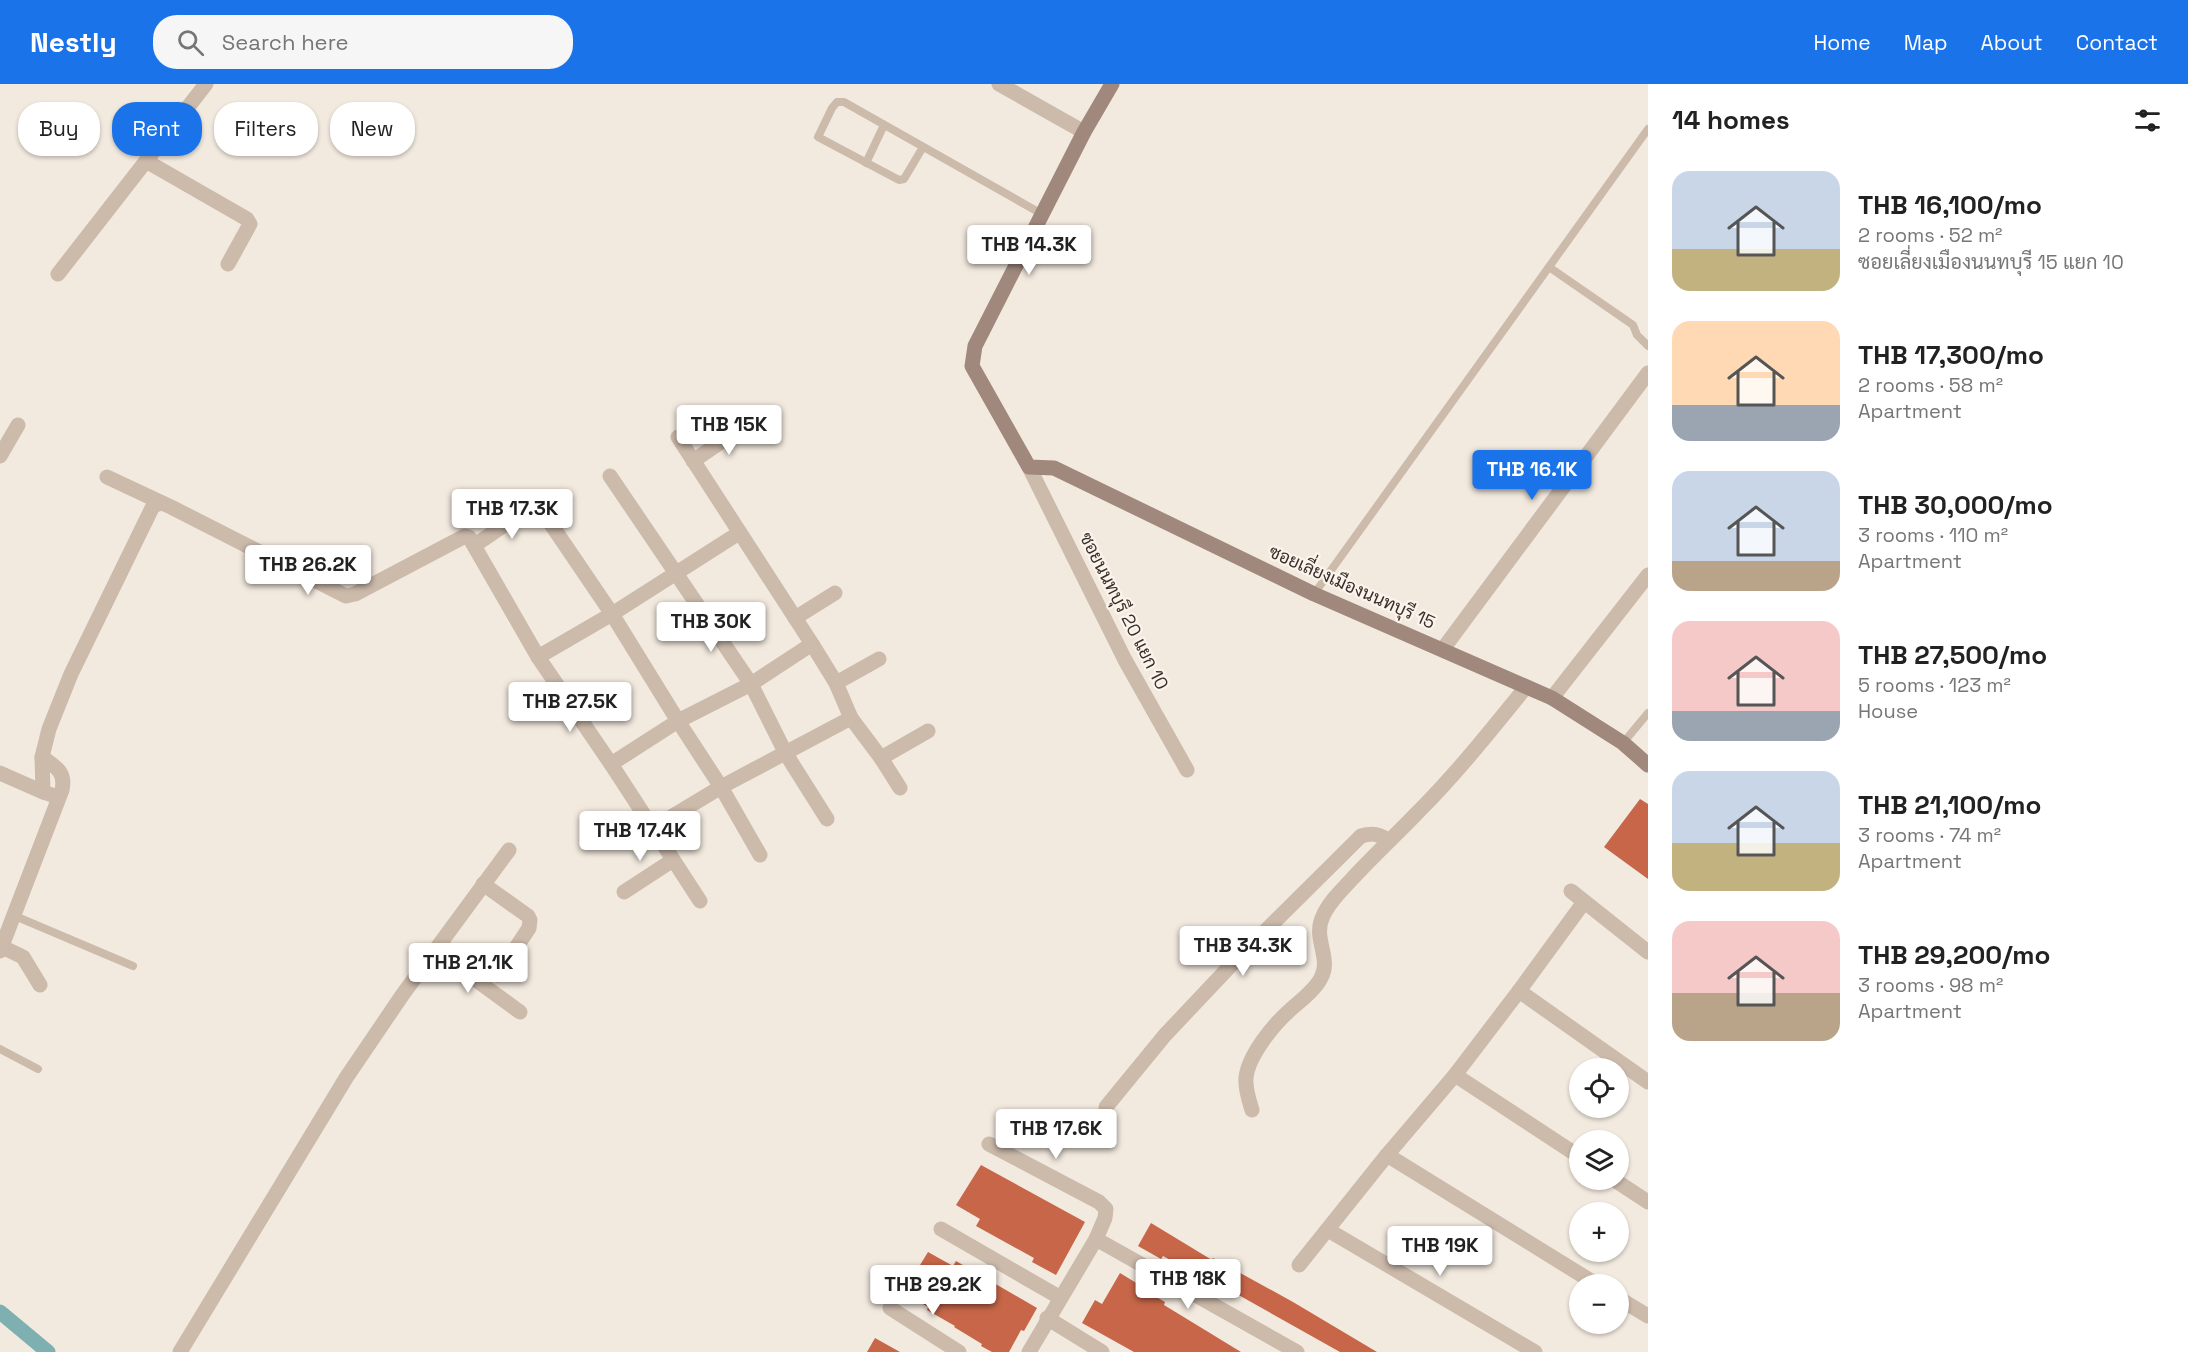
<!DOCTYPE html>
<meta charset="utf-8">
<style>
:root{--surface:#fff;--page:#f6f6f6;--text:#222;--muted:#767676;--accent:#1a73e8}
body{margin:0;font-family:"Space Grotesk",Sarabun,sans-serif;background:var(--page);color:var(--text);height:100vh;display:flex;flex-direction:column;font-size:22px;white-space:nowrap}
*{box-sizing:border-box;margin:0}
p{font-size:20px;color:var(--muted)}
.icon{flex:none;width:33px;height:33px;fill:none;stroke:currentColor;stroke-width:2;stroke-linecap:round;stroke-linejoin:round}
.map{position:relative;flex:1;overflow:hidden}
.side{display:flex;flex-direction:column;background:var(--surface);width:540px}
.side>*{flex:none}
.banner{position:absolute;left:18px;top:18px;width:570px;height:54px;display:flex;gap:12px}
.fabs{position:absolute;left:1569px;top:974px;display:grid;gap:12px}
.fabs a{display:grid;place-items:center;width:60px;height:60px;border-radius:50%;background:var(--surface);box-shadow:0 2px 4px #0004;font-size:30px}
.price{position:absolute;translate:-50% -51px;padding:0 14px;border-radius:6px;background:#fff;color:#222;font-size:20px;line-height:39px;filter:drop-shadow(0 2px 3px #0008)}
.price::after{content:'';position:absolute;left:50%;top:36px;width:18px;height:14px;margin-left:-9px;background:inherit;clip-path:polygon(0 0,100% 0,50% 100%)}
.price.current{background:var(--accent);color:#fff}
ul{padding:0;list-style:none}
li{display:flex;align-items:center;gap:18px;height:150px;padding:0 24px}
li span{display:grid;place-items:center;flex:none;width:168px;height:120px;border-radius:18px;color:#555}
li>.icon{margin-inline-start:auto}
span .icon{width:72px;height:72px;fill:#fffc;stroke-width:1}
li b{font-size:26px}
h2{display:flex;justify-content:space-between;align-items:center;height:72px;padding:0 24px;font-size:26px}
.tag{padding:0 21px;border-radius:24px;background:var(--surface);box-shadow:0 2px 4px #0004;font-size:21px;line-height:54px}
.tag.current{background:var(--accent);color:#fff}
header{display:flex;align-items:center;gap:36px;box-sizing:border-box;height:84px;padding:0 30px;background:var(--accent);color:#fff}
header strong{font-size:28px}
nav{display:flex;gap:33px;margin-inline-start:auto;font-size:21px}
.search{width:420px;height:54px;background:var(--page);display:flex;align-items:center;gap:15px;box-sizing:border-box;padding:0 21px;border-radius:24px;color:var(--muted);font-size:22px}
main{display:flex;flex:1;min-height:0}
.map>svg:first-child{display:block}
</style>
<header>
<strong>Nestly</strong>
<div class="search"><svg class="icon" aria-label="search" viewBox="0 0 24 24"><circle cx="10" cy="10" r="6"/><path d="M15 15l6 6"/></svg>Search here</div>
<nav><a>Home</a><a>Map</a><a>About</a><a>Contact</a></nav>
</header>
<main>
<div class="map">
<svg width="1648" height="1268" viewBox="0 0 1648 1268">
<rect width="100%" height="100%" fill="#f3eadf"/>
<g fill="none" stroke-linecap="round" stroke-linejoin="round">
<path stroke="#7eb0b1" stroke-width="15" d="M0 1228 48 1268"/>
</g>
<g fill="#c76649">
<path d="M1640 715 1648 720V795L1604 763Z"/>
<path d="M981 1081 1085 1138 1056 1191 1032 1178 1034 1174 976 1142 980 1135 956 1121Z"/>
<path d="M1151 1139 1212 1176 1213 1174 1293 1218 1377 1268H1340L1194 1186 1193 1188 1163 1172 1161 1175 1138 1162Z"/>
<path d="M928 1168 953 1182 956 1177 1037 1224 1024 1247 1021 1246 1009 1268H992L981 1262 982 1260 954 1243 955 1242 927 1226 928 1223 901 1207 912 1190 914 1191Z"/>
<path d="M1120 1189 1138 1200 1137 1202 1165 1218 1164 1221 1241 1268H1134L1082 1239 1095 1216 1102 1220Z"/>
<path d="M875 1254 900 1268H867Z"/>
</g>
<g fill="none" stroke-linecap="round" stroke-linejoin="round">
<g stroke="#ccbaab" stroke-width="8">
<path d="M923 63 904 95 899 96 818 53 832 24 837 18H844C910 56 976 93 1042 130"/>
<path d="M866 79 884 41"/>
<path d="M1549 183 1633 241 1637 251 1648 262"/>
<path d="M1314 510 1648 45"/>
<path d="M1623 659 1648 629"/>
<path d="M15 832 133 882"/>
<path d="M0 965 38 985"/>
</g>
<g stroke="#ccbaab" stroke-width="15">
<path d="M999 0 1084 48"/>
<path d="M146 77 247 135 250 140 228 180"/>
<path d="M58 190 206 0"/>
<path d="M678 353 812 560 836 599 851 634 881 674 900 704"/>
<path d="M0 372 18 341"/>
<path d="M693 377 747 340"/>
<path d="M1029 383 1125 576 1187 686"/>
<path d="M610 392 751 600 786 670 827 735"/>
<path d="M107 393 171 423 346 512 355 510 465 452 469 453 538 573 611 680 700 817"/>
<path d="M475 461 532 422 538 421 612 530 678 637 721 703 760 771"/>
<path d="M795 534 835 509"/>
<path d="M1443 565 1648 289"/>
<path d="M538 573 612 530 739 449"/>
<path d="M836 599 879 575"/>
<path d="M1552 614 1648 491"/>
<path d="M42 673 49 645 71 590 153 422 161 419"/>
<path d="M881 674 928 647"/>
<path d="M611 680 678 637 751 600 812 560"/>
<path d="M0 689 43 708"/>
<path d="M653 744 721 703 851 634"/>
<path d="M483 800 528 832 530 836 529 844 498 891"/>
<path d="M1571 807 1648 868"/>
<path d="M624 808 673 776"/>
<path d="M2 863 23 873 40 901"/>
<path d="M435 866 520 928"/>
<path d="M0 867 62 706C66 688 56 683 42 673L43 708 58 713"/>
<path d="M1519 907 1648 998"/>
<path d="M1455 991 1580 1073"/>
<path d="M1106 1023 1165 951 1234 878 1361 752C1371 749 1379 749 1387 756"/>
<path d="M1252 1026C1249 1016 1245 1005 1246 994 1248 972 1273 941 1290 926 1300 917 1315 906 1321 894 1332 874 1312 854 1323 832 1329 818 1341 807 1351 796 1373 772 1396 751 1418 728 1457 689 1491 646 1526 603"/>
<path d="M989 1060 1099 1118 1106 1125 1105 1134 1096 1155 1029 1268"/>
<path d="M1387 1071 1596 1200"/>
<path d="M1613 1095 1648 1118"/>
<path d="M941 1145 1059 1213"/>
<path d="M1328 1146 1535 1268"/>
<path d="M1096 1155 1297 1268"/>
<path d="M1299 1181 1387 1071 1455 991 1519 907 1584 818"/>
<path d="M1618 1214 1648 1232"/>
<path d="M890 1224 959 1268"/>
<path d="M1047 1234 1102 1268"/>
<path d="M180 1268 346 994 403 910 509 766"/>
</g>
<path stroke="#a0887c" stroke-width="15" d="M1112 0 1084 48 975 262 972 282 1029 383 1054 384 1314 510 1552 614 1623 659 1648 681"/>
</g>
<g text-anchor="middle" stroke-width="4.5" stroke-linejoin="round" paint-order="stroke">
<g font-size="18" fill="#3a2f2a" stroke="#fbf4ec">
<text transform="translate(1352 503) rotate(24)" y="6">ซอยเลี่ยงเมืองนนทบุรี 15</text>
<text transform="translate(1124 527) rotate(63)" y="6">ซอยนนทบุรี 20 แยก 10</text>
</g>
</g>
</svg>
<div class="fabs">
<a><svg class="icon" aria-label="locate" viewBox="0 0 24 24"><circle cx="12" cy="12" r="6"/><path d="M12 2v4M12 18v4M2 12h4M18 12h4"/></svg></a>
<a><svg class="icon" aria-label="layers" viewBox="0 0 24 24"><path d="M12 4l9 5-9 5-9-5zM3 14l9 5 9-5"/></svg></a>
<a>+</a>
<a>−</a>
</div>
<b class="price" style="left:1029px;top:192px">THB 14.3K</b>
<b class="price" style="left:729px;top:372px">THB 15K</b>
<b class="price current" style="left:1532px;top:417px">THB 16.1K</b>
<b class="price" style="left:512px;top:456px">THB 17.3K</b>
<b class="price" style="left:308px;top:512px">THB 26.2K</b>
<b class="price" style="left:711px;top:569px">THB 30K</b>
<b class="price" style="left:570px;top:649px">THB 27.5K</b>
<b class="price" style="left:640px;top:778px">THB 17.4K</b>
<b class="price" style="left:1243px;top:893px">THB 34.3K</b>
<b class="price" style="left:468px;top:910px">THB 21.1K</b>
<b class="price" style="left:1056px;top:1076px">THB 17.6K</b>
<b class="price" style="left:1440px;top:1193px">THB 19K</b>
<b class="price" style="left:1188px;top:1226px">THB 18K</b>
<b class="price" style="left:933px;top:1232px">THB 29.2K</b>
<div class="banner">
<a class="tag">Buy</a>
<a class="tag current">Rent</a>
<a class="tag">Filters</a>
<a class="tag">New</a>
</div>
</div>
<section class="side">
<h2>14 homes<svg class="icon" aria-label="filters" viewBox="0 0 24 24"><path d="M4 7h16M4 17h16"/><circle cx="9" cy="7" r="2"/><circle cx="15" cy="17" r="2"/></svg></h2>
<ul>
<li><span style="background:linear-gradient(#c9d6e8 65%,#c2b280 0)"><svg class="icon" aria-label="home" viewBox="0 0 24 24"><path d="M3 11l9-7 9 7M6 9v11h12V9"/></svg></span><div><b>THB 16,100/mo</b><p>2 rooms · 52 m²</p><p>ซอยเลี่ยงเมืองนนทบุรี 15 แยก 10</p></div></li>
<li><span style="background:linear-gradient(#ffd9b3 70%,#9aa5b1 0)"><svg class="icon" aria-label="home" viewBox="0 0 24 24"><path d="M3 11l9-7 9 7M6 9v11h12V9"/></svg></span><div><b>THB 17,300/mo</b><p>2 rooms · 58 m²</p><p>Apartment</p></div></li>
<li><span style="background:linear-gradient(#c9d6e8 75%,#b9a48a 0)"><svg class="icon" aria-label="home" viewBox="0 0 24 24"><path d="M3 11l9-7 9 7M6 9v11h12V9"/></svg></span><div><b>THB 30,000/mo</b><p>3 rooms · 110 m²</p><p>Apartment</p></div></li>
<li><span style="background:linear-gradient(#f6c9c9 75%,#9aa5b1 0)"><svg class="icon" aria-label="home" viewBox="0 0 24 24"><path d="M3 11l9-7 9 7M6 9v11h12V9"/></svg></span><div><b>THB 27,500/mo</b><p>5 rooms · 123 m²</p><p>House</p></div></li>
<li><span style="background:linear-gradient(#c9d6e8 60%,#c2b280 0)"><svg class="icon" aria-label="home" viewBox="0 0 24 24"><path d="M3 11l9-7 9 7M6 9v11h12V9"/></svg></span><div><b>THB 21,100/mo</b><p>3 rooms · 74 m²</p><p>Apartment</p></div></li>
<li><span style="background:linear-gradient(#f6c9c9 60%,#b9a48a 0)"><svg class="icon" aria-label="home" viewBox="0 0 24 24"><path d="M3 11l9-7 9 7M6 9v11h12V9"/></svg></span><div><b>THB 29,200/mo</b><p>3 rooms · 98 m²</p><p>Apartment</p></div></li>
</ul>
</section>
</main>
